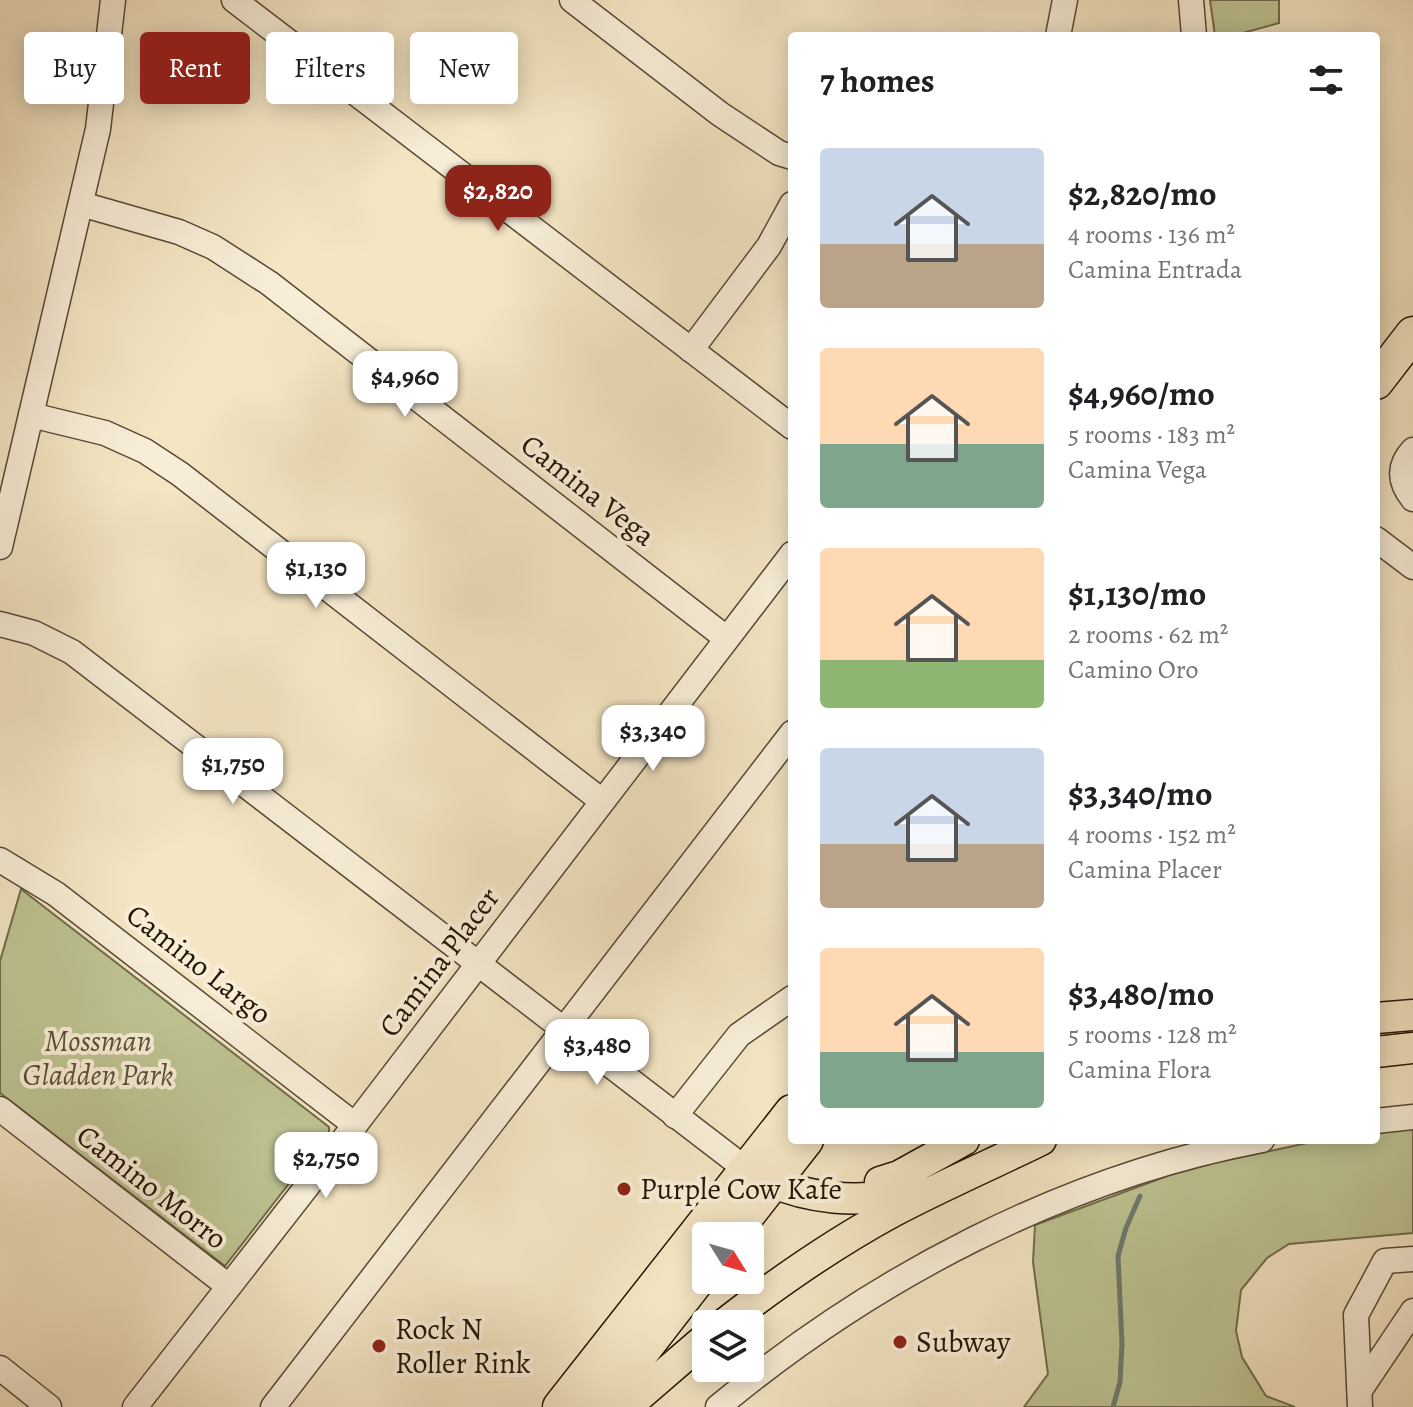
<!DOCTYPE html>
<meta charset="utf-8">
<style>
:root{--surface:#fff;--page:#f6f6f6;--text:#202124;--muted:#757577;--accent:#8f2418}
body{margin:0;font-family:Alegreya,serif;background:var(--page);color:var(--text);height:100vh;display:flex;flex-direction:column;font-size:30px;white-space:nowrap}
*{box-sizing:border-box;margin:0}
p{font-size:26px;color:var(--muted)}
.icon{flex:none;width:44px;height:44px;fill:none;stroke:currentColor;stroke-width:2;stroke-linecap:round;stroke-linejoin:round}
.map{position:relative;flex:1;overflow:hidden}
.drawer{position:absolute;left:788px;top:32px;width:592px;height:1112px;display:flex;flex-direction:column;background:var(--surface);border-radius:8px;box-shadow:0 4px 20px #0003}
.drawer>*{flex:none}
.top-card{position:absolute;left:24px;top:32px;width:644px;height:72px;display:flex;gap:16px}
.needle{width:52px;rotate:127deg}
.controls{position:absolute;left:692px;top:1222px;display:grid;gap:16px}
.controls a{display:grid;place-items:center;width:72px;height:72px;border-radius:8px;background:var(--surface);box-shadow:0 4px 20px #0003;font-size:40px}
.price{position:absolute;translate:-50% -68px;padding:0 18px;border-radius:16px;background:#fff;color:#222;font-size:26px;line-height:52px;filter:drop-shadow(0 2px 4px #0008)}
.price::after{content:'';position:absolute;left:50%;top:48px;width:24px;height:18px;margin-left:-12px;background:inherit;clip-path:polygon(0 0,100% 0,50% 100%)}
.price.current{background:var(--accent);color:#fff}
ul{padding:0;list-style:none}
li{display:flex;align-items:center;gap:24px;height:200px;padding:0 32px}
li span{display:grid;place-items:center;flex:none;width:224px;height:160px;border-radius:8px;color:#555}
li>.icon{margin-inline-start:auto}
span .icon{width:96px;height:96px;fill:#fffc;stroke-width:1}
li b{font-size:34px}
h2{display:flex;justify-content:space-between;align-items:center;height:96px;padding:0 32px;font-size:34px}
.chip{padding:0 28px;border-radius:8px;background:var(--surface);box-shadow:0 4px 20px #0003;font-size:28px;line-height:72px}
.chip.current{background:var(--accent);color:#fff}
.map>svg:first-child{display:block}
</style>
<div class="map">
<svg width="1413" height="1407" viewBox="0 0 1413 1407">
<rect width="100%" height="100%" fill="#f4e5c3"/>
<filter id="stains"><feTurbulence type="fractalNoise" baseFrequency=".0025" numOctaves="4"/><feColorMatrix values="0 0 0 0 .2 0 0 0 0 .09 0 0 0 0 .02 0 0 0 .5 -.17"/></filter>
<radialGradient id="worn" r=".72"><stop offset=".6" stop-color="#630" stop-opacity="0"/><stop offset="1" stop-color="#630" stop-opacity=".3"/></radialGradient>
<g fill="#bec392" stroke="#706c4b" stroke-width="2">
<path d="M1210 0H1279V23L1232 36H1215Z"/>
<path d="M21 889 329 1127V1132L225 1266 0 1093V961Z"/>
<path d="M1413 1129V1233L1289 1244 1267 1258 1241 1290 1236 1331 1242 1357 1266 1396 1295 1407H1024L1048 1374 1033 1262 1035 1225 1170 1175 1214 1163 1321 1140H1376V1132Z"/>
</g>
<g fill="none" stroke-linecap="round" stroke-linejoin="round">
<path stroke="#6c7b6f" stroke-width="5" d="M1113 1407 1120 1382 1122 1344 1118 1256 1126 1228 1140 1196"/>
<g stroke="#574934" stroke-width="27">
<g id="minor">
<path d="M234 0 792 427"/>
<path d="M572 0 720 114 779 153 792 157"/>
<path d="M1191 0 1194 36"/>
<path d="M1058 36 1065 0"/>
<path d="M81 204 179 232 213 247 269 283 726 638"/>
<path d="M691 350 769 246 792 204"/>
<path d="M31 415 105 433 145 451 180 474 602 801"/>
<path d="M1413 450C1398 466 1399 482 1413 499"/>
<path d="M1376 539 1413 567"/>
<path d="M0 547 98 129 113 0"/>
<path d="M0 624 34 633 72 652 747 1170"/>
<path d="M0 860 56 894 355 1125"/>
<path d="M0 1109 227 1285"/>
<path d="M675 1116 739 1035 792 998"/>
<path d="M1376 1121 1413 1117"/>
<path d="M0 1368 49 1407"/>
<path d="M1360 1390 1413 1311"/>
<path d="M135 1407 355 1125 792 554"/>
<path d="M273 1407 792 733"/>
<path d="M718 1407C873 1278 1063 1178 1262 1140"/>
<path d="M1360 1407 1356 1315 1385 1261 1413 1259"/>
</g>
</g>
<g stroke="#231504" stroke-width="33">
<g id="major">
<path d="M1376 1018 1413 1015"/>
<path d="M1376 1052 1413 1048"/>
<path d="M754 1174C802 1199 864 1207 916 1188"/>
<path d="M880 1182 899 1176 964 1140"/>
<path d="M724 1324C777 1283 833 1244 892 1212 941 1186 992 1164 1041 1140"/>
<path d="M626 1407 706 1338"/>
</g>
</g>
<g stroke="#231504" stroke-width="37">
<g id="highway">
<path d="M1376 382 1413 334"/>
<path d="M731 1236 806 1140"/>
<path d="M560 1407 792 1112"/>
<path d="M599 1407 706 1269"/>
</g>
</g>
<use href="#minor" stroke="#f8eed8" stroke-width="24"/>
<use href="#major" stroke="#f4e5c3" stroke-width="30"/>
<use href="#highway" stroke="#f4e5c3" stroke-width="34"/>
</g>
<g fill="#8f2418" stroke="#f8eed8" stroke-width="3">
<circle cx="624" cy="1189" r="8"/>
<circle cx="900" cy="1342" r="8"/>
<circle cx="379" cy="1346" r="8"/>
</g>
<g text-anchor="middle" stroke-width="8" stroke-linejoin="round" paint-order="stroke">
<g font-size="30" fill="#231504" stroke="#f8eed8">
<text transform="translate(588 490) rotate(38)" y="10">Camina Vega</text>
<text transform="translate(439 962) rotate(-53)" y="10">Camina Placer</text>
<text transform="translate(199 964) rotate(38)" y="10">Camino Largo</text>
<text transform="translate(152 1187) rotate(38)" y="10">Camino Morro</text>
</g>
<g font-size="30" font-style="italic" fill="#595236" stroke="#f8eed8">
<text x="98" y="1051">Mossman<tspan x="98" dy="34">Gladden Park</tspan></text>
</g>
<g font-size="30" fill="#231504" stroke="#f8eed8" text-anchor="start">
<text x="640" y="1199">Purple Cow Kafe</text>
<text x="395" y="1339">Rock N<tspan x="395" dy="34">Roller Rink</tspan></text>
<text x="916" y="1352">Subway</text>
</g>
</g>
<rect width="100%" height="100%" filter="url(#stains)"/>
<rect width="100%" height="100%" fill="url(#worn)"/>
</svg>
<div class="controls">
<a><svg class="needle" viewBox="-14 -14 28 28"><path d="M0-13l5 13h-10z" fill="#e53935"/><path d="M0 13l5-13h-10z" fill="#757577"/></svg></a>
<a><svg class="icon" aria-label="layers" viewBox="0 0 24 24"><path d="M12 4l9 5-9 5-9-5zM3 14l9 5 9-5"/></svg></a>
</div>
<b class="price current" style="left:498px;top:233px">$2,820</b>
<b class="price" style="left:405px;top:419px">$4,960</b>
<b class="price" style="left:316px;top:610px">$1,130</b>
<b class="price" style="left:653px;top:773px">$3,340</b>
<b class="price" style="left:233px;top:806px">$1,750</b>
<b class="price" style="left:597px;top:1087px">$3,480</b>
<b class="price" style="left:326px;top:1200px">$2,750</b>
<div class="top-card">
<a class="chip">Buy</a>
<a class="chip current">Rent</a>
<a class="chip">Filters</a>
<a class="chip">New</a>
</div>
<section class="drawer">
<h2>7 homes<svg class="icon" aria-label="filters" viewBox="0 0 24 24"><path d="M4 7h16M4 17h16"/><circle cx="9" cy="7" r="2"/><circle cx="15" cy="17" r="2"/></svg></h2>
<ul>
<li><span style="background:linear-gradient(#c9d6e8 60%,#b9a48a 0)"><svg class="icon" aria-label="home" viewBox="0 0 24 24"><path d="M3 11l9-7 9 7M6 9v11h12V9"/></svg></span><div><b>$2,820/mo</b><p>4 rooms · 136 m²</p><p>Camina Entrada</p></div></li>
<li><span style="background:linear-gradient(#ffd9b3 60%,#7fa58c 0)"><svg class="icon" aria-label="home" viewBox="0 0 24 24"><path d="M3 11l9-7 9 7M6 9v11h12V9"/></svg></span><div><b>$4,960/mo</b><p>5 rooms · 183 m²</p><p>Camina Vega</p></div></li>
<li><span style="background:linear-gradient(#ffd9b3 70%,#8fb573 0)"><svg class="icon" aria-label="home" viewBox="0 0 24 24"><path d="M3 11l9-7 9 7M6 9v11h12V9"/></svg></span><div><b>$1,130/mo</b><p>2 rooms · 62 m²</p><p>Camino Oro</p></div></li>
<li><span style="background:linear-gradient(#c9d6e8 60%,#b9a48a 0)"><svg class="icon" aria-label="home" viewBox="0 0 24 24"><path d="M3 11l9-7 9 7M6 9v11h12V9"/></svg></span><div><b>$3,340/mo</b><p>4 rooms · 152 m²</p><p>Camina Placer</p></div></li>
<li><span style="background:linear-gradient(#ffd9b3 65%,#7fa58c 0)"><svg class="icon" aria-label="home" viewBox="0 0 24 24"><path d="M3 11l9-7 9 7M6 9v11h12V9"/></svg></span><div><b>$3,480/mo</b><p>5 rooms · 128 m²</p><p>Camina Flora</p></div></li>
</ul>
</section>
</div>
